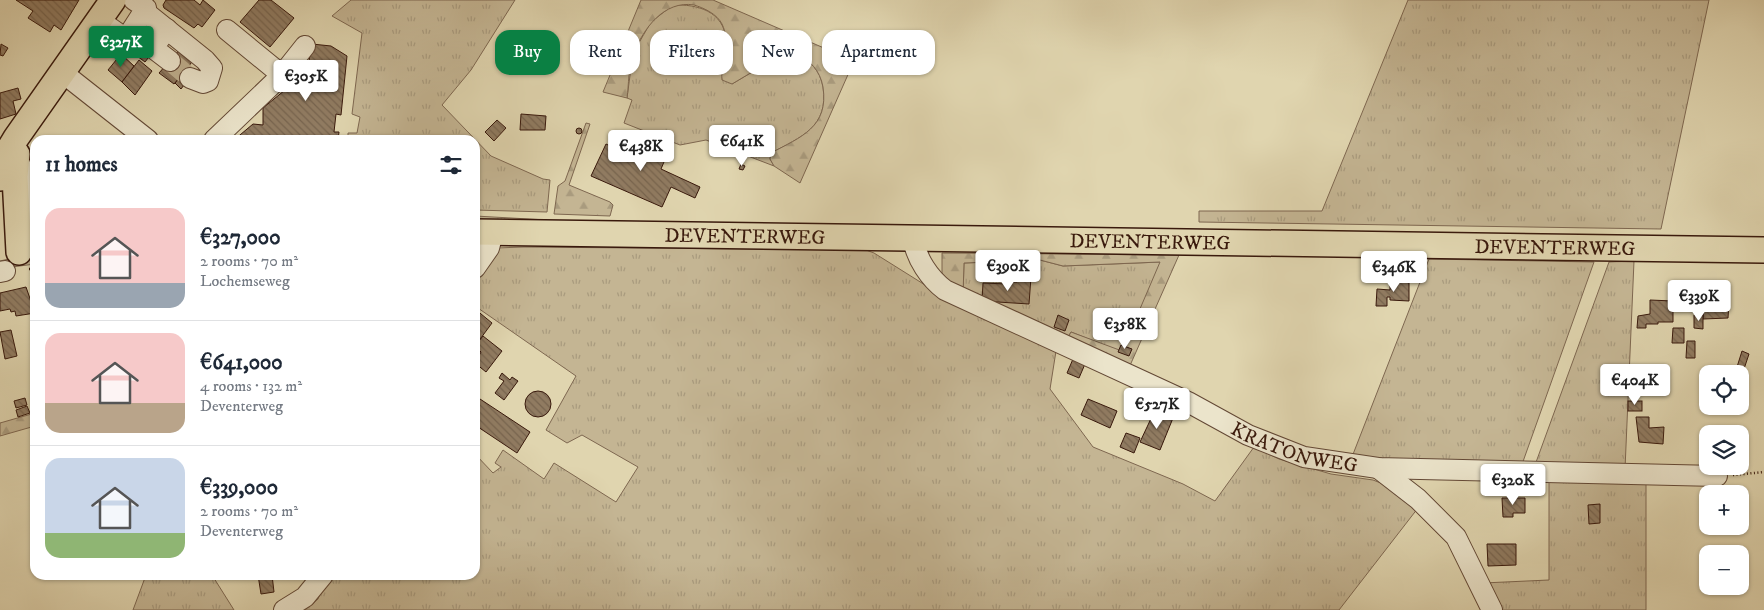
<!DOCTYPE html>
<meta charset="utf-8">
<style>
:root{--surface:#fff;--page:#f2f2f3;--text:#1f2937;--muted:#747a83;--line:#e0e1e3;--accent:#0b8043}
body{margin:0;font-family:"IM FELL DW Pica",serif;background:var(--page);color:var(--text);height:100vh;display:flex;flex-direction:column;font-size:19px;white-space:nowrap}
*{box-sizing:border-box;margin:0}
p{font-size:16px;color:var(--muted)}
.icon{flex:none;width:28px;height:28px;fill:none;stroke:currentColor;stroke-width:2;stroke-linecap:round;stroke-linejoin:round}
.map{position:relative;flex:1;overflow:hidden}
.panel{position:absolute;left:30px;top:135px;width:450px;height:445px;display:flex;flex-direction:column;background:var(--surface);border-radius:15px;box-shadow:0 1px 4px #0004}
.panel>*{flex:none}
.banner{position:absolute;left:495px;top:30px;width:475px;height:45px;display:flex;gap:10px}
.controls{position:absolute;left:1699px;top:365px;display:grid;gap:10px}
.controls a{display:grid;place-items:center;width:50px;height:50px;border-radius:10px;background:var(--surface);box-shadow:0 1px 4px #0004;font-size:25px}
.price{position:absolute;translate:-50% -42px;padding:0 11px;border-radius:5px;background:#fff;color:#222;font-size:16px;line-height:32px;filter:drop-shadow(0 1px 2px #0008)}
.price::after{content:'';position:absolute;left:50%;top:30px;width:15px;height:11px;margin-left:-8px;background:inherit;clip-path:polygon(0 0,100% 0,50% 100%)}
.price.current{background:var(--accent);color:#fff}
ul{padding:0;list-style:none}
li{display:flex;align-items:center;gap:15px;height:125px;padding:0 15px}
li+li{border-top:1px solid var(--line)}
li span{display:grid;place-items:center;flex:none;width:140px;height:100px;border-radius:15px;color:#555}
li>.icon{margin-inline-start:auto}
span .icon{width:60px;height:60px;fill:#fffc;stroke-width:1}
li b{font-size:21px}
h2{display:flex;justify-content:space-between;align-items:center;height:60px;padding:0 15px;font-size:21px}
.tag{padding:0 18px;border-radius:15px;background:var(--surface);box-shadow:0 1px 4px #0004;font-size:18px;line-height:45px}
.tag.current{background:var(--accent);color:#fff}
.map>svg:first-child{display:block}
</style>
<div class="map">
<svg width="1764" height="610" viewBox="0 0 1764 610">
<defs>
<pattern id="grass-tufts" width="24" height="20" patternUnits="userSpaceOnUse" patternTransform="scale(1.25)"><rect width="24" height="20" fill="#c4b593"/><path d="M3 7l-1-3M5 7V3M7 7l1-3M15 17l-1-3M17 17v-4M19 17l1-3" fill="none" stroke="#a99b7e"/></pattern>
<pattern id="forest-firs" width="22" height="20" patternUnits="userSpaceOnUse" patternTransform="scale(1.25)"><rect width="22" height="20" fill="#c4b593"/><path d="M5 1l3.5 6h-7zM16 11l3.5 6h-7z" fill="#a99b7e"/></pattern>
<pattern id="building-back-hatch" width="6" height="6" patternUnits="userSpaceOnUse" patternTransform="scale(1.25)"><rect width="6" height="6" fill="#907b61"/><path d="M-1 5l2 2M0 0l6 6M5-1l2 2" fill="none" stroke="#77644e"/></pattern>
</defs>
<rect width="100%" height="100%" fill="#e0d5af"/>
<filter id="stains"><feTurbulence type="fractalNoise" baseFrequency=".004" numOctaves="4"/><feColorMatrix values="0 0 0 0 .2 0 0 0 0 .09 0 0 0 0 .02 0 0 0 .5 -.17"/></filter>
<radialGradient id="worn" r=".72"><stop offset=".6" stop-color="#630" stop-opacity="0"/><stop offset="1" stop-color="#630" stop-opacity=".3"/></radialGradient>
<g fill="url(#grass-tufts)" stroke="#7e6750">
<path d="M351 0H515L471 70 442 105 491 156 543 179 550 180 547 212 475 210V140H348V133H357L360 117 352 114 362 33 332 16Z"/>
<path d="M1408 0H1709L1661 229 1199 222V211H1322Z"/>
<path d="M673 5C697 4 724 11 726 40 727 48 722 59 721 68L732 84 779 56 796 52C810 61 820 70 823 87 829 127 801 137 771 153L770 159 774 166 706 140 680 145 624 123 632 100 627 98 633 53 651 22Z"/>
<path d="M475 216 547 220 546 224 475 223Z"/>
<path d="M524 247 866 250 874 253 957 305 1056 351 1050 389 1093 447 1183 484 1215 501 1254 447 1279 459 1331 474 1373 480 1386 485 1418 508 1339 610H305L318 599 327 575H475V454L493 473 501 467 495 463 503 450 544 479 554 463 616 502 638 467 582 435 567 443 546 430 576 376 475 306V277L496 248Z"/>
<path d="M35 253V264L4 268 0 265V261Z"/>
<path d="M1429 259 1594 262 1520 470 1350 462Z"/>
<path d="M1040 260 1063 266 1161 262 1122 352 1071 332 1066 341 963 296 964 263Z"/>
<path d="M1634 261 1625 469 1535 465 1609 262Z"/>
<path d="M1549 479 1646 480V610H1497L1483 583 1549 580Z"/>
<path d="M146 575H212L234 610H133Z"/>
</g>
<g fill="url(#forest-firs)" stroke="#7e6750">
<path d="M641 0H713L854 61 800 183 774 166 770 159 771 153C801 137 829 127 823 87 820 70 810 61 796 52L779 56 732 84 722 80C720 62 731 42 722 24 717 14 704 8 694 5 664 0 643 29 634 53 628 67 629 84 627 98L603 92Z"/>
<path d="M586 123 590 124 569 185 610 202 613 205 610 216 554 214 558 186 565 181Z"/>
<path d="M942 253 1179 255 1128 370 1066 341 1071 332 1122 351 1160 262 1063 266 1040 260 964 263 963 296 942 286Z"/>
<path d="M35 413V426L0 436V423Z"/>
</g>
<g fill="url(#building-back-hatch)" stroke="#39190c">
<path d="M16 0H79L61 30 54 25 50 32 28 18 33 11Z"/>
<path d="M166 0H194L200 5 203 0 215 10 202 27 198 24 194 28 164 8 163 5Z"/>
<path d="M259 0H271L294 18 270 47 240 22Z"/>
<path d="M146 20 159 28 149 42 140 36Z"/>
<path d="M1 44 8 48 3 56 0 55Z"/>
<path d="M312 44 331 46 347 56 341 115 336 114 334 132H339L338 140H234L253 124 263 125V108L307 72Z"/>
<path d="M139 47H144L152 53 145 62 133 53Z"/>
<path d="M181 48 195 58 188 67 194 73 181 76 174 84 159 73Z"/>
<path d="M121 54 134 66 122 82 108 70Z"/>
<path d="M139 60 152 71 135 95 122 82Z"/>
<path d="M752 61 757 68 750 72 746 66Z"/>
<path d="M181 76 187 81 181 89 175 83Z"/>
<path d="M18 88 21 99 13 101 16 114 0 119V93Z"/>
<path d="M521 114 546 116 545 130H520Z"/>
<path d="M497 120 506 128 494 141 485 132Z"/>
<circle cx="579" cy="131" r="3"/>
<path d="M636 135 669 150 661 169 700 187 695 198 671 187 662 207 591 176 606 144 627 154Z"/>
<path d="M741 164 745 166 743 170 739 169Z"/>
<path d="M1018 276 1031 277 1029 304 982 301 983 283 1007 284V282H1017Z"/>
<path d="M1390 280 1409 281V301L1390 300V297H1387V306H1376L1377 289 1390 290Z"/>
<path d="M26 287 35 313 16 316 15 311 11 312 10 309 0 311V293Z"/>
<path d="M1650 300 1673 301V322H1658V324H1646V328H1637L1638 316 1650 314Z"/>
<path d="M1704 301 1729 302 1728 318 1703 319Z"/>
<path d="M475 309 492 323 475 346Z"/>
<path d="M1058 315 1069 320 1065 331 1054 327Z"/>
<path d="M1694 315H1703V329L1694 328Z"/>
<path d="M1673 328H1684V343H1672Z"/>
<path d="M11 330 17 356 5 359 0 332Z"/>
<path d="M483 336 502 351 486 372 475 363 481 352 475 346Z"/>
<path d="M1687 341H1695V358H1686Z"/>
<path d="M1121 345 1132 349 1129 356 1118 352Z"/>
<path d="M1742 351 1749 354 1744 369 1737 367Z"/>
<path d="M1073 359 1085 364 1079 378 1067 373Z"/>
<path d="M502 373 510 380 512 377 518 381 504 400 495 393 504 381 499 378Z"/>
<circle cx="538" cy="404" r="13"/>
<path d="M25 398 27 405 16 408 14 401Z"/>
<path d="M480 399 530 432 517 453 475 425V406Z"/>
<path d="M1088 399 1117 411 1110 428 1081 415Z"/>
<rect x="1628" y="401" width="14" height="10"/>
<path d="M27 406 30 413 18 417 16 410Z"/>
<path d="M1155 410 1173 418 1160 450 1140 442Z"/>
<path d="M1636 417H1649V428L1664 427 1663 444 1639 442Z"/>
<path d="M1126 433 1140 438 1134 453 1120 447Z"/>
<path d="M1502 498H1525V513H1513V517H1503Z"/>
<path d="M1600 504V523L1589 524 1588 505Z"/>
<path d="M1487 544H1516V565L1488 566Z"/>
<path d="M258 575H272L274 592 261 594Z"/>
</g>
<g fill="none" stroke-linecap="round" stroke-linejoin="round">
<path stroke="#bfaf8e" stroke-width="20" stroke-dasharray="20 10" stroke-linecap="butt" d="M170 61 190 78"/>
<g stroke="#634835" stroke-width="22">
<g id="minor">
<path d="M144 11 205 60 212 68 208 81 203 83 190 78"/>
<path d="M99 20 126 39 146 8 134 0"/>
<path d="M167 29 153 48 170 61"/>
<path d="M227 30 282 75"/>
<path d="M63 73 148 140"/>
<path d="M214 140 282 75 305 46"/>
<path id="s1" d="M913 240C917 259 929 278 945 290L1188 402 1248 435 1304 457 1378 468 1717 476"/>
<path d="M19 252C24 245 32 236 34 229 39 213 26 179 20 164"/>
<path d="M475 268 489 248 493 233"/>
<path d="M0 272 5 271"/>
<path d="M1378 468 1418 499 1456 537 1492 610"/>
<path d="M284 610 305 597 323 575"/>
</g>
</g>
<g stroke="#39190c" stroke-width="28">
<g id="major">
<path d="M17 154 15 177 19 252"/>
<path d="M0 178 7 153 16 138 113 0"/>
<path id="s2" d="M475 232 1764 250"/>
</g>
</g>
<g stroke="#39190c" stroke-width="2.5" stroke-dasharray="1 2.5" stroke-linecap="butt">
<path d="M29 269H35"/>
<path d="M1733 475 1764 472"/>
</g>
<use href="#minor" stroke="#ebe4cb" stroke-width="20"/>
<use href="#major" stroke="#e0d5af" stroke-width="25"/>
</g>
<g text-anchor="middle" stroke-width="5" stroke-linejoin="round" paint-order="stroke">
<g font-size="20" fill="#39190c" stroke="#ebe4cb">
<text dy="7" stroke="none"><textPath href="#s2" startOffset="270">DEVENTERWEG</textPath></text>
<text dy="7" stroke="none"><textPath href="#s2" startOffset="675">DEVENTERWEG</textPath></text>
<text dy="7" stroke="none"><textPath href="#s2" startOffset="1080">DEVENTERWEG</textPath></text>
<text dy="7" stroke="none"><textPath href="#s1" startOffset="445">KRATONWEG</textPath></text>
</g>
</g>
<rect width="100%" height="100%" filter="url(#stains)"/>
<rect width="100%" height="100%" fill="url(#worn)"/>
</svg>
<div class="controls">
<a><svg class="icon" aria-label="locate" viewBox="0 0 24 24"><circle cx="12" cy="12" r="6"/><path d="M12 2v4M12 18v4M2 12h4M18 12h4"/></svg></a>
<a><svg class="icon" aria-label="layers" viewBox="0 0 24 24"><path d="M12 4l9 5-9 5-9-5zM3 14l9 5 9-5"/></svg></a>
<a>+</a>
<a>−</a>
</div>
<b class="price current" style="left:121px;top:68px">€327K</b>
<b class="price" style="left:306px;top:102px">€305K</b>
<b class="price" style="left:742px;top:167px">€641K</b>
<b class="price" style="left:641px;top:172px">€438K</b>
<b class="price" style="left:1008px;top:292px">€390K</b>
<b class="price" style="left:1394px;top:293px">€346K</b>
<b class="price" style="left:1699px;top:322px">€339K</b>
<b class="price" style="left:1125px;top:350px">€358K</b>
<b class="price" style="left:1635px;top:406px">€404K</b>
<b class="price" style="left:1157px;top:430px">€527K</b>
<b class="price" style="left:1513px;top:506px">€320K</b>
<div class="banner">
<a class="tag current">Buy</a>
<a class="tag">Rent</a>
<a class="tag">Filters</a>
<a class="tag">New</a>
<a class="tag">Apartment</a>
</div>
<section class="panel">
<h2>11 homes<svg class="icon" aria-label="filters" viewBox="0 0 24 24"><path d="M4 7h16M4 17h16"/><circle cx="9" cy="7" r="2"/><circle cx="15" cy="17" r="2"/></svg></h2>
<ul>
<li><span style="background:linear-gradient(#f6c9c9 75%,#9aa5b1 0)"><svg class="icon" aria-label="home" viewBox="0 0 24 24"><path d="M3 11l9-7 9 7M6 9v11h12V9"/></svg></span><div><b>€327,000</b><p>2 rooms · 70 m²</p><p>Lochemseweg</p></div></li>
<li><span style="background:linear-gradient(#f6c9c9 70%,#b9a48a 0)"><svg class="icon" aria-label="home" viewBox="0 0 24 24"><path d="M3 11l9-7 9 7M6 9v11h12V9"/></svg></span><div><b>€641,000</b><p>4 rooms · 132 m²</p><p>Deventerweg</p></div></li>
<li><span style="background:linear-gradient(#c9d6e8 75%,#8fb573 0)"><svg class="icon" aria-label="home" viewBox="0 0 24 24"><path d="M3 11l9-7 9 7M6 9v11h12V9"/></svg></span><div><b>€339,000</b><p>2 rooms · 70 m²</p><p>Deventerweg</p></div></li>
</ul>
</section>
</div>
